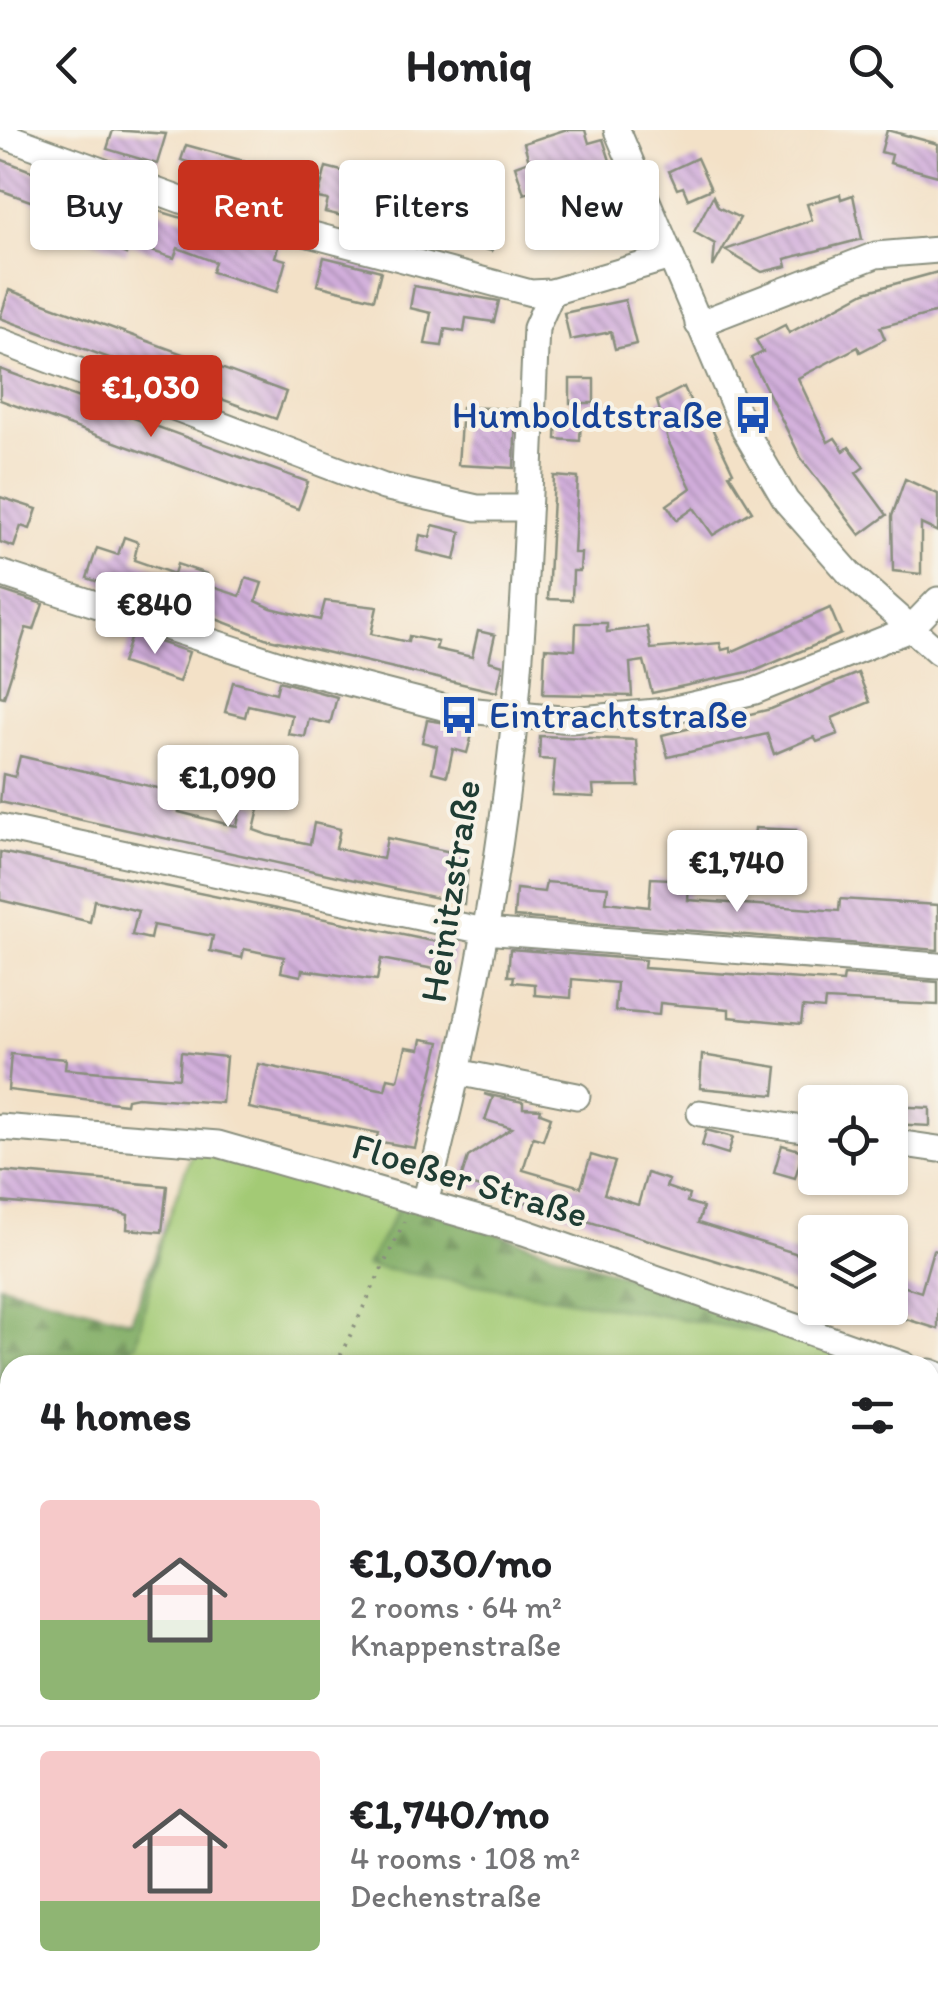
<!DOCTYPE html>
<meta charset="utf-8">
<style>
:root{--surface:#fff;--page:#f2f2f2;--text:#202124;--muted:#757577;--line:#e0e0e0;--accent:#c8321e}
body{margin:0;font-family:Itim,sans-serif;background:var(--page);color:var(--text);height:100vh;display:flex;flex-direction:column;font-size:38px;white-space:nowrap}
*{box-sizing:border-box;margin:0}
p{font-size:32px;color:var(--muted)}
.icon{flex:none;width:55px;height:55px;fill:none;stroke:currentColor;stroke-width:2;stroke-linecap:round;stroke-linejoin:round}
.map{position:relative;flex:1;overflow:hidden}
.drawer{position:absolute;left:0px;top:1225px;width:940px;height:642px;display:flex;flex-direction:column;background:var(--surface);border-radius:30px 30px 0 0;box-shadow:0 2px 8px #0004}
.drawer>*{flex:none}
.guide{position:absolute;left:30px;top:30px;width:880px;height:90px;display:flex;gap:20px}
.tools{position:absolute;left:798px;top:955px;display:grid;gap:20px}
.tools a{display:grid;place-items:center;width:110px;height:110px;border-radius:10px;background:var(--surface);box-shadow:0 2px 8px #0004;font-size:50px}
.price{position:absolute;translate:-50% -85px;padding:0 22px;border-radius:10px;background:#fff;color:#222;font-size:32px;line-height:65px;filter:drop-shadow(0 2px 5px #0008)}
.price::after{content:'';position:absolute;left:50%;top:60px;width:30px;height:22px;margin-left:-15px;background:inherit;clip-path:polygon(0 0,100% 0,50% 100%)}
.price.active{background:var(--accent);color:#fff}
ul{padding:0;list-style:none}
li{display:flex;align-items:center;gap:30px;height:250px;padding:0 40px}
li+li{border-top:2px solid var(--line)}
li span{display:grid;place-items:center;flex:none;width:280px;height:200px;border-radius:10px;color:#555}
li>.icon{margin-inline-start:auto}
span .icon{width:120px;height:120px;fill:#fffc;stroke-width:1}
li b{font-size:42px}
h2{display:flex;justify-content:space-between;align-items:center;height:120px;padding:0 40px;font-size:42px}
.chip{padding:0 35px;border-radius:10px;background:var(--surface);box-shadow:0 2px 8px #0004;font-size:35px;line-height:90px}
.chip.active{background:var(--accent);color:#fff}
header{display:flex;justify-content:space-between;align-items:center;height:130px;padding:0 40px;background:var(--surface);font-size:45px;font-weight:700}
.map>svg:first-child{display:block}
</style>
<header><svg class="icon" aria-label="back" viewBox="0 0 24 24"><path d="M15 5l-7 7 7 7"/></svg>Homiq<svg class="icon" aria-label="search" viewBox="0 0 24 24"><circle cx="10" cy="10" r="6"/><path d="M15 15l6 6"/></svg></header>
<div class="map">
<svg width="938" height="1866" viewBox="0 0 938 1866">
<defs>
<pattern id="forest-firs" width="22" height="20" patternUnits="userSpaceOnUse" patternTransform="scale(2.5)"><rect width="22" height="20" fill="#82ae66"/><path d="M5 1l3.5 6h-7zM16 11l3.5 6h-7z" fill="#6a8f55"/></pattern>
<pattern id="building-back-hatch" width="6" height="6" patternUnits="userSpaceOnUse" patternTransform="scale(2.5)"><rect width="6" height="6" fill="#d1addb"/><path d="M-1 5l2 2M0 0l6 6M5-1l2 2" fill="none" stroke="#a98eb2"/></pattern>
</defs>
<rect width="100%" height="100%" fill="#f7f3e8"/>
<filter id="ink" filterUnits="userSpaceOnUse"><feTurbulence type="fractalNoise" baseFrequency=".01" numOctaves="2"/><feDisplacementMap in="SourceGraphic" scale="20" xChannelSelector="R" yChannelSelector="G"/><feConvolveMatrix kernelMatrix="1 2 1 2 8 2 1 2 1" color-interpolation-filters="sRGB"/></filter>
<filter id="wash" filterUnits="userSpaceOnUse"><feTurbulence type="fractalNoise" baseFrequency=".0048" numOctaves="4" result="noise"/><feDisplacementMap in="SourceGraphic" scale="40" xChannelSelector="R" yChannelSelector="G"/><feGaussianBlur stdDeviation="2.25" result="paint"/><feColorMatrix in="noise" values="0 0 0 0 0 0 0 0 0 0 0 0 0 0 0 0 0 1.4 0 .05"/><feComposite in="paint" operator="in"/></filter>
<g filter="url(#wash)">
<rect width="100%" height="100%" fill="#f3e1c7"/>
<path fill="url(#forest-firs)" stroke="#50764d" stroke-width="2.5" d="M402 1072 897 1235H10V1858H930L938 1265V1866H0V1155L131 1191 161 1109 361 1144Z"/>
<g fill="#a3ca75" stroke="#618454" stroke-width="2.5">
<path d="M221 1021 402 1072 366 1136 819 1212 884 1235H99L136 1214 161 1109 192 1022Z"/>
<path d="M930 1251 938 1254V1866H0V1290L10 1285V1858H930Z"/>
</g>
<g id="blocks">
<g fill="url(#building-back-hatch)">
<path d="M113 0 166 4 157 34 107 19Z"/>
<path d="M564 0H585L589 13 603 9 612 37 524 64 515 36 529 31 524 13Z"/>
<path d="M887 0 938 14V46L890 33 892 25 881 22Z"/>
<path d="M186 15 320 52 316 67 283 59 280 70 223 55 227 44 181 30Z"/>
<path d="M697 28 711 59 688 69 683 57 677 59 669 41Z"/>
<path d="M0 29 39 44 36 51 74 63 76 56 278 117 275 127 286 130 277 162 212 142 215 132 178 118 174 128 129 114 126 124 50 93 55 80 0 60Z"/>
<path d="M326 37 385 52 382 64 425 75 427 65 457 72 456 79 499 90 492 121 325 82 328 70 318 68Z"/>
<path d="M840 64 841 69 853 65 862 109 785 129 787 136 762 142 725 120 812 90 807 74Z"/>
<path d="M713 66 718 77 740 88 713 137 715 114 694 102Z"/>
<path d="M324 127 381 141 374 169 317 155Z"/>
<path d="M938 142V182L880 197 885 209 860 222 858 217 798 248 828 312 835 308 844 321 849 317 864 337 856 343 887 385 860 405 801 328 751 228 763 222 756 210 785 195 789 203 865 162Z"/>
<path d="M414 156 499 171 494 192 466 188 464 202 445 199 442 216 425 214 431 183 410 178Z"/>
<path d="M9 160 286 262 276 289 0 188Z"/>
<path d="M625 170 636 214 615 219 611 202 570 210 564 183Z"/>
<path d="M0 239 308 352 298 379 0 270Z"/>
<rect x="570" y="249" width="24" height="24"/>
<path d="M684 257 702 297 710 294 733 342 729 344 752 381 713 405 694 378 677 390 667 375 691 358 669 313 657 271Z"/>
<path d="M462 277 516 279 514 338 458 335Z"/>
<path d="M557 281 581 282 580 311 556 309Z"/>
<path d="M554 346 578 348 574 423H581L580 441H573L572 470 548 469Z"/>
<path d="M905 349 938 364V402L921 394V444L893 441 892 386Z"/>
<path d="M0 367 37 379 30 399 21 396 14 417 0 412Z"/>
<path d="M433 395 461 402 455 430 417 421 420 405 430 407Z"/>
<path d="M124 407 138 412 134 430 174 444 177 434 207 444 203 454 240 466 246 448 262 453 256 471 271 478 320 490 325 471 377 477 371 504 408 512 409 506 438 512 436 519 472 527 478 501 495 505 489 531 503 535 497 562 265 508 146 462 144 468 87 448 97 418 118 425Z"/>
<path d="M0 460 43 474 34 500 26 498 4 567 0 566Z"/>
<path d="M830 478 841 504 757 540 652 563 644 531 630 533 632 566 543 564 545 518 575 520 576 493H607V502L647 497 651 519 720 513 722 520 730 518 731 522Z"/>
<path d="M132 503 189 522 179 552 122 533Z"/>
<path d="M858 543 870 572 832 588 838 604 817 612 814 607 774 624 767 604 668 627 662 605 771 579Z"/>
<path d="M279 551 337 567 330 594 309 589 305 607 288 604 292 585 248 575 245 587 225 582 233 552 276 563Z"/>
<path d="M427 590 474 597 467 623 453 619 447 646 432 642 437 616 422 612Z"/>
<path d="M540 606 636 610 639 656H593L594 667 552 665 555 630 539 629Z"/>
<path d="M20 626 166 660 167 654 185 658 179 682 222 693 237 696 242 671 260 675 254 700 268 705 310 714 314 693 340 699 336 718 356 723 383 729 387 708 469 726 464 774 0 672 3 644 15 647Z"/>
<path d="M755 698 796 700 795 721 753 717Z"/>
<path d="M0 722 456 816 450 842 381 829 377 850 302 840 301 846 281 842 284 827 244 819 242 828 210 821 213 806 153 795 150 809 132 805 138 781 94 770 90 792 0 770Z"/>
<path d="M671 740 690 741 688 770 839 781 840 769 938 775V820L514 787 516 759 544 762 546 752 608 757 606 772 649 777 651 748 670 749Z"/>
<path d="M510 819 645 830 644 838 843 852 844 845 938 852V875L825 870 824 879 803 877 801 894 729 887V879L679 875 660 873 659 885 615 881 617 853 572 849 571 868 535 865V854L513 852 514 846H508Z"/>
<path d="M422 909 440 912 415 1018 376 1011 378 1003 249 978 258 934 385 960 388 948 398 950 406 917 420 919Z"/>
<path d="M181 922 226 927 222 973 137 967 127 969 126 974 8 960 11 924 66 929 65 939 179 948Z"/>
<path d="M702 925 777 937 774 965 700 958Z"/>
<path d="M484 964 523 972V978L541 979 540 983 551 987 543 1010 533 1007 523 1040 581 1057 591 1025 615 1032 604 1064 638 1075 647 1043 669 1050 666 1057 689 1065 687 1072 703 1077 698 1093 811 1128 802 1157 460 1052 468 1027 512 998 485 990 493 967Z"/>
<path d="M892 976 930 978V996L891 994Z"/>
<path d="M706 1000 733 1007 728 1024 702 1016Z"/>
<path d="M782 1015 803 1021 795 1048 774 1042Z"/>
<path d="M0 1041 167 1056 162 1102 127 1099 128 1085 118 1082 0 1072Z"/>
<path d="M933 1120 938 1121V1199L890 1184V1152L921 1162Z"/>
</g>
</g>
</g>
<g filter="url(#ink)">
<use href="#blocks" fill-opacity="0" stroke="#898f7e" stroke-width="2.5"/>
<g fill="none" stroke-linecap="round" stroke-linejoin="round">
<g stroke="#898f7e" stroke-width="29">
<g id="minor">
<path d="M617 0 745 301 786 371 850 444 938 522"/>
<path d="M0 4 181 70 531 163 552 162 670 127"/>
<path d="M698 194 876 125 938 120"/>
<path d="M0 211 384 357 477 378H528"/>
<path d="M0 443 295 539 446 578 571 590 666 581 755 561 910 499 938 470"/>
<path d="M0 697 484 801 938 836"/>
<path d="M457 942 577 966"/>
<path d="M700 983 815 1001"/>
<path d="M0 997 218 1014 524 1102 904 1235"/>
<path d="M890 1012 938 1019"/>
<path d="M425 1073C467 914 499 749 515 586 527 457 530 327 536 198L552 162"/>
<path d="M930 1242 938 1245"/>
<path d="M930 1533 938 1509"/>
</g>
</g>
<g stroke="#898f7e" stroke-width="4" stroke-dasharray="2.5 8" stroke-linecap="butt">
<path d="M336 1235 404 1092"/>
<path d="M0 1515 10 1511"/>
<path d="M930 1806 938 1809"/>
<path d="M44 1866 46 1858"/>
<path d="M846 1866 847 1858"/>
</g>
<use href="#minor" stroke="#fff" stroke-width="25"/>
</g>
</g>
<defs>
<g id="bus-bare" transform="scale(3)"><path d="M-5-6H5V4H4V6H2V4H-2V6H-4V4H-5ZM-3.5-4V0h7V-4ZM-3.5 1.2v1.5H-2V1.2ZM2 1.2v1.5H3.5V1.2Z" fill="#1a4fb4" stroke="#f7f3e8" stroke-width="2.5" paint-order="stroke"/></g>
</defs>
<g fill-rule="evenodd">
<use href="#bus-bare" x="753" y="285"/>
<use href="#bus-bare" x="459" y="585"/>
</g>
<g text-anchor="middle" stroke-width="8" stroke-linejoin="round" paint-order="stroke">
<g font-size="38" fill="#164399" stroke="#f7f3e8" text-anchor="end">
<text x="723" y="298">Humboldtstraße</text>
<text x="489" y="598" text-anchor="start">Eintrachtstraße</text>
</g>
<g font-size="38" fill="#1f3d34" stroke="#f7f3e8">
<text transform="translate(450 761) rotate(-81)" y="13">Heinitzstraße</text>
<text transform="translate(470 1050) rotate(17)" y="13">Floeßer Straße</text>
</g>
</g>
</svg>
<div class="tools">
<a><svg class="icon" aria-label="locate" viewBox="0 0 24 24"><circle cx="12" cy="12" r="6"/><path d="M12 2v4M12 18v4M2 12h4M18 12h4"/></svg></a>
<a><svg class="icon" aria-label="layers" viewBox="0 0 24 24"><path d="M12 4l9 5-9 5-9-5zM3 14l9 5 9-5"/></svg></a>
</div>
<b class="price active" style="left:151px;top:310px">€1,030</b>
<b class="price" style="left:155px;top:527px">€840</b>
<b class="price" style="left:228px;top:700px">€1,090</b>
<b class="price" style="left:737px;top:785px">€1,740</b>
<div class="guide">
<a class="chip">Buy</a>
<a class="chip active">Rent</a>
<a class="chip">Filters</a>
<a class="chip">New</a>
</div>
<section class="drawer">
<h2>4 homes<svg class="icon" aria-label="filters" viewBox="0 0 24 24"><path d="M4 7h16M4 17h16"/><circle cx="9" cy="7" r="2"/><circle cx="15" cy="17" r="2"/></svg></h2>
<ul>
<li><span style="background:linear-gradient(#f6c9c9 60%,#8fb573 0)"><svg class="icon" aria-label="home" viewBox="0 0 24 24"><path d="M3 11l9-7 9 7M6 9v11h12V9"/></svg></span><div><b>€1,030/mo</b><p>2 rooms · 64 m²</p><p>Knappenstraße</p></div></li>
<li><span style="background:linear-gradient(#f6c9c9 75%,#8fb573 0)"><svg class="icon" aria-label="home" viewBox="0 0 24 24"><path d="M3 11l9-7 9 7M6 9v11h12V9"/></svg></span><div><b>€1,740/mo</b><p>4 rooms · 108 m²</p><p>Dechenstraße</p></div></li>
</ul>
</section>
</div>
